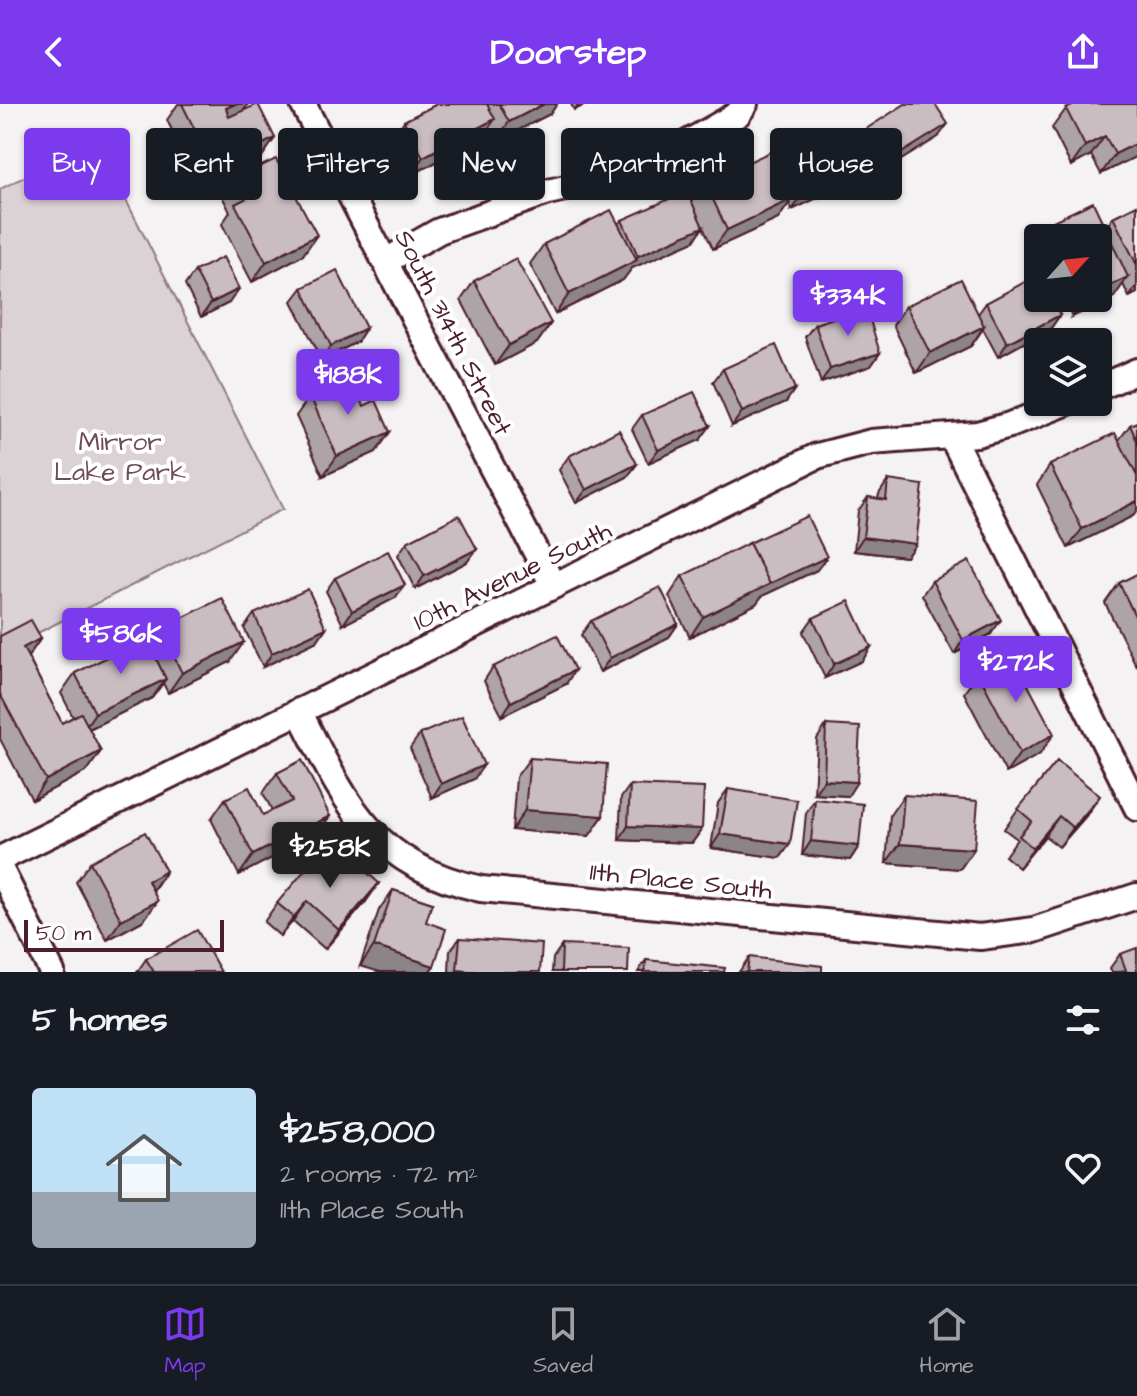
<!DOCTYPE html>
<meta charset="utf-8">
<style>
:root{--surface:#171b24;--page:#242831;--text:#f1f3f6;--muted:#9ea1a6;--line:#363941;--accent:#7c3aed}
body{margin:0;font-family:"Architects Daughter",sans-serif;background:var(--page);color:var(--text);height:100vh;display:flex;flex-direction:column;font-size:30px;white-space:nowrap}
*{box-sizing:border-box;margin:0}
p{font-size:26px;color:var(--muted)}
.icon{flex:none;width:44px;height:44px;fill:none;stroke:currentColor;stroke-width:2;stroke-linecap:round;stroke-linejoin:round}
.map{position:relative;height:868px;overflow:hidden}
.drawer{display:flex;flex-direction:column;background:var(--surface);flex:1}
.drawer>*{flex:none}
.top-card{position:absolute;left:24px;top:24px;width:1090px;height:72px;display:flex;gap:16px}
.needle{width:52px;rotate:63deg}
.fabs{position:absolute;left:1024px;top:120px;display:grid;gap:16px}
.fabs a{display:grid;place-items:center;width:88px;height:88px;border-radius:8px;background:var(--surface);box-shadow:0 2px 6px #0004;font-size:40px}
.scale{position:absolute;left:24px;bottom:20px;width:200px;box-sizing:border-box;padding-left:8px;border:4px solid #4a1f2b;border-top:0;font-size:22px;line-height:28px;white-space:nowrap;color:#4a1f2b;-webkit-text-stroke:6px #fff;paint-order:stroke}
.price{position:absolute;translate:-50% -68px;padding:0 18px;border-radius:8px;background:var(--accent);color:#fff;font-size:26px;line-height:52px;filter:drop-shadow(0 2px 4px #0008)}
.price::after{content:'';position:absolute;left:50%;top:48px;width:24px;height:18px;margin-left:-12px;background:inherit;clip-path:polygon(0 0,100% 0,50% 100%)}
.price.active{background:#222;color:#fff}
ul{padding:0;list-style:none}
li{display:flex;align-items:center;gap:24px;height:200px;padding:0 32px}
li+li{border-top:2px solid var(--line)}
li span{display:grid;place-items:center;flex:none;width:224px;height:160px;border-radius:8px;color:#555}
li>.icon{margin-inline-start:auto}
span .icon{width:96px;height:96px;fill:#fffc;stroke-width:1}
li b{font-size:34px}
h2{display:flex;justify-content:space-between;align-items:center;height:96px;padding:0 32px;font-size:34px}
.tag{padding:0 28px;border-radius:8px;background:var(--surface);box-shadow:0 2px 6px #0004;font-size:28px;line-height:72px}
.tag.active{background:var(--accent);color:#fff}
header{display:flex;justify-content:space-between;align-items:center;height:104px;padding:0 32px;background:var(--accent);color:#fff;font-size:36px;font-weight:700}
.menu{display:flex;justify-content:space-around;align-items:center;height:112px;border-top:2px solid var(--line);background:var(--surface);font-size:22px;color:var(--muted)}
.menu a{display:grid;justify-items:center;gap:4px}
.menu .active{color:var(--accent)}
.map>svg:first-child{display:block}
</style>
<header><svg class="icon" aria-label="back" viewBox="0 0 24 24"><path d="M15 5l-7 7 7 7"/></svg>Doorstep<svg class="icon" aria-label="share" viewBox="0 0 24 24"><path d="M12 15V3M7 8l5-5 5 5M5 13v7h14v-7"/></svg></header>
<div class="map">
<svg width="1137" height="868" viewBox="0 0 1137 868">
<rect width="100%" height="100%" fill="#f4f2f2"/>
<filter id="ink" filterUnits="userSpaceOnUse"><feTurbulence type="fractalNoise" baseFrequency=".0125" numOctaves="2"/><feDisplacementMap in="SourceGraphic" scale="16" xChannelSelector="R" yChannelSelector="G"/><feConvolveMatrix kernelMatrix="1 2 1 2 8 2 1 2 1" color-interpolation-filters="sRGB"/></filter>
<g filter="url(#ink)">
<path fill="#dbd2d5" stroke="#927880" stroke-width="2" d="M96 37 283 405 0 548V85Z"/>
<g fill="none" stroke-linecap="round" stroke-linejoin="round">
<g stroke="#4a1f2b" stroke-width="30">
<g id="minor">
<path d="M303 0 553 481"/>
<path d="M386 157 439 127 548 88 609 74 682 42 738 10 745 0"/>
<path d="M1098 284 1137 267"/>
<path d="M952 333 1137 704"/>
<path d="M299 607C346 700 371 760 481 785L980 833 1034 826 1137 792"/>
<path d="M0 755 817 352 871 338 977 330 1010 321 1068 298"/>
<path d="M0 764 52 868"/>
</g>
</g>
<use href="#minor" stroke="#fff" stroke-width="24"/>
</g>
<g fill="#aea3a6" stroke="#4a1f2b" stroke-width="2">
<path d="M178 0H248L244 6 275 34 261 54 200 84 167 16Z"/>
<path d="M437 0H557L550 10 495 38 488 24 481 35 409 72 390 37 404 17Z"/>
<path d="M571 0H587L574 6Z"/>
<path d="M1137 0V52L1101 70 1091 51 1071 62 1052 24 1066 5Z"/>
<path d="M866 25 938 33 877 71 856 38Z"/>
<path d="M786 57 857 75 792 106 789 99 778 115 713 145 703 123 694 137 632 164 623 176 555 210 530 160 544 140 618 120 622 116 692 97 705 78 779 67Z"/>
<path d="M236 74 303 151 252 178 222 120 230 108 223 94Z"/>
<path d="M1137 101V189L1129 193 1123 180 1114 193 1072 213 1064 194H1098V134H1040L1051 118 1105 125 1113 113Z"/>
<path d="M195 167 229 199 201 213 185 181Z"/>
<path d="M474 177 551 219 537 239 495 261 461 196Z"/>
<path d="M302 184 366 224 357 238 322 256 292 197Z"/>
<path d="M986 199 1060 211 1051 224 998 253 983 225 971 242 916 269 893 221 906 202 978 210Z"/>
<path d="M815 220 880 249 871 262 821 279 805 233Z"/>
<path d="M723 265 786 298 732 322 713 278Z"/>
<path d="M310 292 390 328 376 348 323 372 296 312Z"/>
<path d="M642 311 710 322 700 336 648 359 632 325Z"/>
<path d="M1137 318V407L1133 412 1068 444 1037 381 1050 361 1119 336 1130 321Z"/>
<path d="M569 352 637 360 627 373 576 399 559 366Z"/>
<path d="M888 376 916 440 906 453 854 447 858 407 868 393 878 395 879 390Z"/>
<path d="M407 438 477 445 467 458 415 485 398 451Z"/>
<path d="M817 466 762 492 756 500 690 533 669 492 682 472Z"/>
<path d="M1137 470V563L1105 499 1119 479Z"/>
<path d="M335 474 395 494 343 521 326 487Z"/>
<path d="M932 477 991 530 954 550 922 491Z"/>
<path d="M254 510 326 524 317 537 263 563 244 524Z"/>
<path d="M813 514 871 543 862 557 825 574 803 528Z"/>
<path d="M591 517 678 520 669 533 600 568 581 531Z"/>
<path d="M160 525 230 558 168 589 163 579 152 594 89 625 101 647 87 667 32 696 0 635V532L41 534 28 553 62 619 73 613 61 589 75 569 149 540Z"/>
<path d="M493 563 566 580 502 612 484 577Z"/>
<path d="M978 569 1040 650 1006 669 964 589Z"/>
<path d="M826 621 848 692 814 690 817 635Z"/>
<path d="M420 630 474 675 432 694 410 644Z"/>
<path d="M530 654 603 712 589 732 512 726 516 673Z"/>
<path d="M277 669 330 712 316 731 239 771 211 715 225 695 263 711 272 706 263 689Z"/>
<path d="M630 681 702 725 692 739 619 736 621 694Z"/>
<path d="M728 685 790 740 780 754 711 744 718 699Z"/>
<path d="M904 691 974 745 960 765 886 759 890 711Z"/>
<path d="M815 695 859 742 850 756 802 751 806 709Z"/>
<path d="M1018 705 1086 712 1059 743 1045 732 1019 764 1005 752 1017 735 1004 725Z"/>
<path d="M90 758 166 767 153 787 144 816 107 836 76 778Z"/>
<path d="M334 767 379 779 365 799 325 845 293 817 280 832 264 818 277 799Z"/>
<path d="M393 786 432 799 360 862 379 806Z"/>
<path d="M460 834 540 868H449L450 847Z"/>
<path d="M562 841 628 868H552L553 854Z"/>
<path d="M1120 850 1137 868H1112L1110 864Z"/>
<path d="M749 853 822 868H739Z"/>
<path d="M146 855 221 868H137Z"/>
<path d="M646 856 724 868H638Z"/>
</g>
<g fill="#8d8487" stroke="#4a1f2b" stroke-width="2">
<path d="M235 0H248L240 11 212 24 226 4Z"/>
<path d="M544 0H557L550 10 495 38 509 18Z"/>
<path d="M579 0H587L574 6Z"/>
<path d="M495 15 481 35 409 72 423 53Z"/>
<path d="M948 20 938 33 877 71 887 58Z"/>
<path d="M1105 32 1091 51 1071 62 1085 42Z"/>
<path d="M275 34 261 54 200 84 214 64Z"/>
<path d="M1137 39V52L1101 70 1115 50Z"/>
<path d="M867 62 857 75 792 106 802 92Z"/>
<path d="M792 95 778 115 713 145 727 126Z"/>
<path d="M703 123 694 137 632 164 623 176 555 210 569 190 633 158 638 152Z"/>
<path d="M317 131 303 151 252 178 266 158Z"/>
<path d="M1128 173 1114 193 1072 213 1085 194H1098V187Z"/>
<path d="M1137 182V189L1129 193Z"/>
<path d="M239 185 229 199 201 213 211 199Z"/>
<path d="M1060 211 1051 224 998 253 1007 239Z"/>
<path d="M551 219 537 239 495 261 509 241Z"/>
<path d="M984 222 971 242 916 269 930 249Z"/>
<path d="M366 224 357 238 322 256 331 242Z"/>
<path d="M880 249 871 262 821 279 830 265Z"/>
<path d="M795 285 786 298 732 322 742 308Z"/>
<path d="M710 322 700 336 648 359 658 346Z"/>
<path d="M390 328 376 348 323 372 337 352Z"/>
<path d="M637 360 627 373 576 399 586 386Z"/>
<path d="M1137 397V407L1133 412 1068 444 1082 425Z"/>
<path d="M863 433 916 440 906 453 854 447Z"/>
<path d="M477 445 467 458 415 485 424 472Z"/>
<path d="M827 453 817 466 762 492 756 500 690 533 703 513 768 480Z"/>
<path d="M405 481 395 494 343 521 352 507Z"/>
<path d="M1001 516 991 530 954 550 963 536Z"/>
<path d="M678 520 669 533 600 568 610 554Z"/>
<path d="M326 524 317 537 263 563 272 549Z"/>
<path d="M41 534 27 554 23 544Z"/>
<path d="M244 538 230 558 168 589 182 569Z"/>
<path d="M871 543 862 557 825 574 834 560Z"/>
<path d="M575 566 566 580 502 612 511 598Z"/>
<path d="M166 575 152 594 81 629 95 609Z"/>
<path d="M1054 630 1040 650 1006 669 1020 649Z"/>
<path d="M101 647 87 667 32 696 46 676Z"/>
<path d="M484 661 474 675 432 694 441 680Z"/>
<path d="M824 676 857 678 848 692 814 690Z"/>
<path d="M1100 692 1086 712 1059 743 1073 724Z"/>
<path d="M525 706 603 712 589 732 512 726Z"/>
<path d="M330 712 316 731 239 771 253 751Z"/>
<path d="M1059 712 1045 732 1019 764 1033 744Z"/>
<path d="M628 722 702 725 692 739 619 736Z"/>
<path d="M720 730 790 740 780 754 711 744Z"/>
<path d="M811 737 859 742 850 756 802 751Z"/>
<path d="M900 740 974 745 960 765 886 759Z"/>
<path d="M166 767 152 787 148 777Z"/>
<path d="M379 779 365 799 325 845 339 826Z"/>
<path d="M158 797 144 816 107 836 121 816Z"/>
<path d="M307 797 293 817 280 832 294 813Z"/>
<path d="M374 842 434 862 429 868H380L360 862Z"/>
</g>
<g fill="#cabdc1" stroke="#4a1f2b" stroke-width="2">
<path d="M182 0H235L226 4 229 13 258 0 275 34 214 64Z"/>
<path d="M437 0H487L495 15 423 53 404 17Z"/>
<path d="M499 0H544L509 18Z"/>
<path d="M905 0H935L948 20 887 58 866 25Z"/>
<path d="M1075 0H1137V39L1115 50 1105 32 1085 42 1066 5Z"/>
<path d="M850 27 867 62 802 92 786 57Z"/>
<path d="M770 48 792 95 727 126 705 78Z"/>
<path d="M276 55 317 131 266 158 235 100 247 94 236 74Z"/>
<path d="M687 87 703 123 638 152 622 116Z"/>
<path d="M1093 98 1128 173 1098 187V134H1059L1051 118Z"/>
<path d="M1137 101V161L1113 113Z"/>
<path d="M611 106 637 156 569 190 544 140Z"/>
<path d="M223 153 239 185 211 199 195 167Z"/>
<path d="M516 155 551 219 509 241 474 177Z"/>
<path d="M337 166 366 224 331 242 302 184Z"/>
<path d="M1038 171V194H1052L1060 211 1007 239 986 199Z"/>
<path d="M961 175 984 222 930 249 906 202Z"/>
<path d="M866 203 880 249 830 265 815 220Z"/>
<path d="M776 241 795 285 742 308 723 265Z"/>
<path d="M352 273 364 302 376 296 390 328 337 352 310 292Z"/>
<path d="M694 288 710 322 658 346 642 311Z"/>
<path d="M1137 318V337L1130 321Z"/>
<path d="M619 326 637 360 586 386 569 352Z"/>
<path d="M1115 329 1137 372V397L1082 425 1050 361Z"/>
<path d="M888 376 923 381 916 440 863 433 868 393 886 396Z"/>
<path d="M459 411 477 445 424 472 407 438Z"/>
<path d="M807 412 827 453 769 480 749 439Z"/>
<path d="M749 439 770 480 703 513 682 472Z"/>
<path d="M388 447 405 481 352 507 335 474Z"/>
<path d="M969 457 1001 516 963 536 932 477Z"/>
<path d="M1137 470V516L1119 479Z"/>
<path d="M660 483 678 520 610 554 591 517Z"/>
<path d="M308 485 326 524 272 549 254 510Z"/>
<path d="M222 494 244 538 182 569 160 525Z"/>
<path d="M849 497 871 543 834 560 813 514Z"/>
<path d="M31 516 41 534 23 544 62 619 81 609 101 647 46 676 0 590V532Z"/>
<path d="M557 531 575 566 511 598 493 563Z"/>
<path d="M146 534 166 575 95 609 75 569Z"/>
<path d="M1012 551 1054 630 1020 649 978 569Z"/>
<path d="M462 612 484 661 441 680 420 630Z"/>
<path d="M826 621 860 623 857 678 824 676Z"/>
<path d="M530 654 607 660 603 712 525 706Z"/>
<path d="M302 656 330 712 253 751 225 695 249 683 263 711 292 697 277 669Z"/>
<path d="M1057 657 1100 692 1073 724 1059 712 1033 744 1019 732 1032 717 1018 705Z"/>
<path d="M630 681 704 684 702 725 628 722Z"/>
<path d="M728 685 797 696 790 740 720 730Z"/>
<path d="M904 691 978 697 974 745 900 740Z"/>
<path d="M815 695 863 700 859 742 811 737Z"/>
<path d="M145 728 166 767 148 777 158 797 121 816 90 758Z"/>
<path d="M347 751 379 779 339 826 307 797 294 813 277 799 317 752 334 767Z"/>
<path d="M393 786 432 799 426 818 446 825 434 862 374 842Z"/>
<path d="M197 826 221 868H154L146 855Z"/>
<path d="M460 834 542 840 540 868H479L457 866Z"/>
<path d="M562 841 629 844 628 868H561Z"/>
<path d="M1137 844V868H1121L1126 866 1120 850Z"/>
<path d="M749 853 822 862V868H747Z"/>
<path d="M646 856 725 864 724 868H645Z"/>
</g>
</g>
<g text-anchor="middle" stroke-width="8" stroke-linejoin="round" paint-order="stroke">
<g font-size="26" fill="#4a1f2b" stroke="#fff">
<text transform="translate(454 228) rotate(63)" y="9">South 314th Street</text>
<text transform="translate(512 471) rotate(-26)" y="9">10th Avenue South</text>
<text transform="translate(681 776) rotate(6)" y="9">11th Place South</text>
</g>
<g font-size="26" fill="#6e4c56" stroke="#fff">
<text x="120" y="346">Mirror<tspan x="120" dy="30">Lake Park</tspan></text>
</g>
</g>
</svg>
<div class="fabs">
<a><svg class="needle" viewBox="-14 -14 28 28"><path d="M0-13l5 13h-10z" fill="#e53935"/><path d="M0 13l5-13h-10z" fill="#9ea1a6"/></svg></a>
<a><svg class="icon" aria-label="layers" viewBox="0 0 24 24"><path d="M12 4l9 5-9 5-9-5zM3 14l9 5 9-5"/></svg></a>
</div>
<div class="scale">50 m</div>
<b class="price" style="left:848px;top:234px">$334K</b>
<b class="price" style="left:348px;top:313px">$188K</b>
<b class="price" style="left:121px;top:572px">$586K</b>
<b class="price" style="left:1016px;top:600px">$272K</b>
<b class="price active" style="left:330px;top:786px">$258K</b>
<div class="top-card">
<a class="tag active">Buy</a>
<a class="tag">Rent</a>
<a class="tag">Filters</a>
<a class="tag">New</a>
<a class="tag">Apartment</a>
<a class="tag">House</a>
</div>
</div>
<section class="drawer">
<h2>5 homes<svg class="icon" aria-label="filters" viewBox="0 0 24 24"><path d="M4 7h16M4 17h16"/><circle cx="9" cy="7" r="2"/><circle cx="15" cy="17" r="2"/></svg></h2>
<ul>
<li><span style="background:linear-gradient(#bfe0f5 65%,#9aa5b1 0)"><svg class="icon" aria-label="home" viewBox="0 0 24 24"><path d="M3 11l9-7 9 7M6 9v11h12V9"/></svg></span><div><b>$258,000</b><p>2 rooms · 72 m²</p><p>11th Place South</p></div><svg class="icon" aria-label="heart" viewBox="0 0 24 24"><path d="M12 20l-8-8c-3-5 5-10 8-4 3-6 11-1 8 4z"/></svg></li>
</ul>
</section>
<nav class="menu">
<a class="active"><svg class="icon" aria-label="map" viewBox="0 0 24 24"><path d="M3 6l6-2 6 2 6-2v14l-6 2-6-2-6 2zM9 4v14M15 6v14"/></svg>Map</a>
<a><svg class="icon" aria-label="saved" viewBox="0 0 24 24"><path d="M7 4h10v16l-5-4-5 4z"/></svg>Saved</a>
<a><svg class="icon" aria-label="home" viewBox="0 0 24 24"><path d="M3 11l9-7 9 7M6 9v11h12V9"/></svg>Home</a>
</nav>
